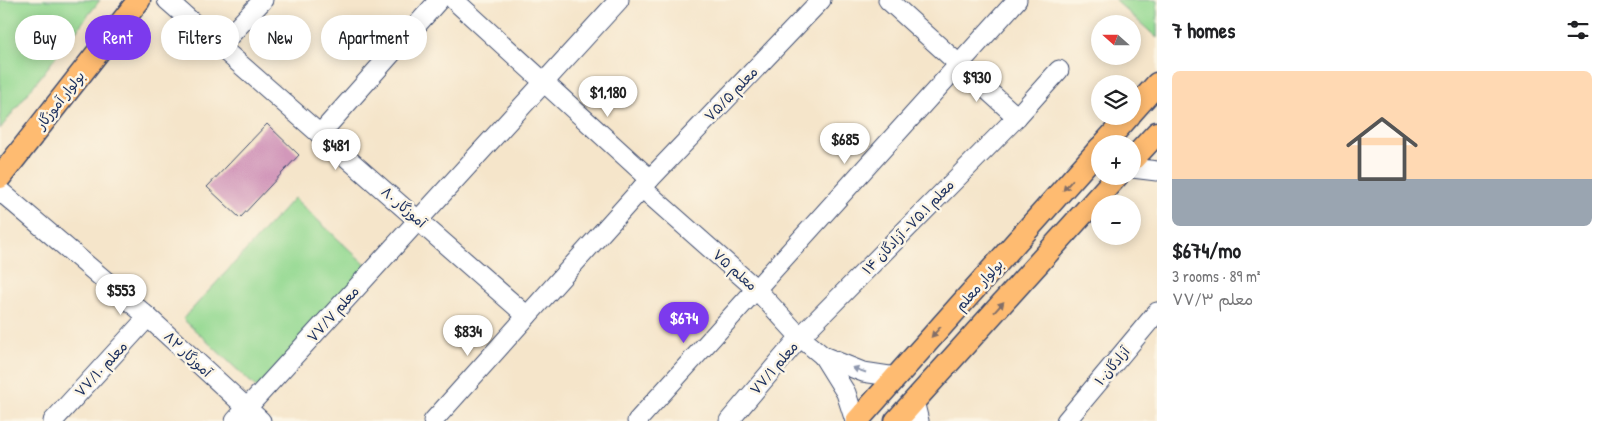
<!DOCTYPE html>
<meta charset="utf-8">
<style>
:root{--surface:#fff;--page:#f2f2f2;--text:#202124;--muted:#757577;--accent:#7c3aed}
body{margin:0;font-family:"Patrick Hand","Playpen Sans Arabic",sans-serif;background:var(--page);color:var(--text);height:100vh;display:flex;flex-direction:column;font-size:19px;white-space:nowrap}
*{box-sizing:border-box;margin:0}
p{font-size:16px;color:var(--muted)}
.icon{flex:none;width:28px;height:28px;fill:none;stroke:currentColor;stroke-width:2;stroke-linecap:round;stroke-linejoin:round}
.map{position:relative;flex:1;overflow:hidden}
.details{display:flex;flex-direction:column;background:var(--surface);width:450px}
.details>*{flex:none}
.hud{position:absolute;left:15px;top:15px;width:475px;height:45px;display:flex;gap:10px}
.needle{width:32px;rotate:291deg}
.controls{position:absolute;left:1091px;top:15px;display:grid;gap:10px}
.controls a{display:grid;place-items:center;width:50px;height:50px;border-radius:50%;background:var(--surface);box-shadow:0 2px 12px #0003;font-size:25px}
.price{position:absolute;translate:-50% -42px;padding:0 11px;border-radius:18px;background:#fff;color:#222;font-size:16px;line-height:32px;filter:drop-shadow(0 1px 2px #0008)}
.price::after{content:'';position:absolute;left:50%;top:30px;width:15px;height:11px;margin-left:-8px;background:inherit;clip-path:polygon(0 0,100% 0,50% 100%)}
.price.on{background:var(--accent);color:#fff}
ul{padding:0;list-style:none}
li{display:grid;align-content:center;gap:10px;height:265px;padding:0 15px}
li span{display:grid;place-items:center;height:155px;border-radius:8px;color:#555}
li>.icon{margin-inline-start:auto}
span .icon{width:90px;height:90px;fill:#fffc;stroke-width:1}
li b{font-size:21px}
h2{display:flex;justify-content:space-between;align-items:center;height:60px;padding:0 15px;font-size:21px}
.pill{padding:0 18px;border-radius:22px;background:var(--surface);box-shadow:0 2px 12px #0003;font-size:18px;line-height:45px}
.pill.on{background:var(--accent);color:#fff}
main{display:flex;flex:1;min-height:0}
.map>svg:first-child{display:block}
</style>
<main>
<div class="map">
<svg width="1157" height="421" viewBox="0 0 1157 421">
<rect width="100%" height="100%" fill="#fcf5e5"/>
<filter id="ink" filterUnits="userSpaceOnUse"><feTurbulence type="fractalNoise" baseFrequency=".02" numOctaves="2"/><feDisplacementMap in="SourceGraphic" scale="10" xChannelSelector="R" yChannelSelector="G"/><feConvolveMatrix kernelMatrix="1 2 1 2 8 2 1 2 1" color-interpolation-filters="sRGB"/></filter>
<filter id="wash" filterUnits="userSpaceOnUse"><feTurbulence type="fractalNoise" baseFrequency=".0096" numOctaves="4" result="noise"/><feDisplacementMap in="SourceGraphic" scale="20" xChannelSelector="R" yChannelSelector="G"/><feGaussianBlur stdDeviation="1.12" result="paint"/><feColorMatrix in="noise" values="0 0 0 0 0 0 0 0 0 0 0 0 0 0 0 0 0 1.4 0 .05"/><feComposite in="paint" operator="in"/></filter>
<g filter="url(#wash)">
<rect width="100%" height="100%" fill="#f5e5ca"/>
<g fill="#94d992" stroke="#588478">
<path d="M0 0H100L0 129Z"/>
<path d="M1115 0H1157V38Z"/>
<path d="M294 198 368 267 257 388 183 319Z"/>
</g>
<g id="blocks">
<path fill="#d298ba" d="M267 124 299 155 240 218 207 187Z"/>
</g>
</g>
<g filter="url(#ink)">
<use href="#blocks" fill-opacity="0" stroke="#3c4a6e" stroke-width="1"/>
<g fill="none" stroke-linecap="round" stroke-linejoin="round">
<g stroke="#3c4a6e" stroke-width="21">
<g id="minor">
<path d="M167 0 527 316"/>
<path d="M454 0 650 179"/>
<path d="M888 0 1017 117"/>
<path d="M220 46 263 0"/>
<path d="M320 134 439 0"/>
<path d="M1132 168 1157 171"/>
<path d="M642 188 756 289 800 337 823 356 863 372 896 377"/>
<path d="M0 191 148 317 261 421"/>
<path d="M823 356 846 393 855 421"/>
<path d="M914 401 919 421"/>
<path d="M53 421 148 317"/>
<path d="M235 421 619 0"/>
<path d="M433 421 650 179 821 0"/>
<path d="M637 421 1017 0"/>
<path d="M729 421 800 337 1017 117 1059 70"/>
<path d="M1066 421 1157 312"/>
</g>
</g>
<g stroke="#3c4a6e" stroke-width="25">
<g id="major">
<path d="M1132 112 1157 84"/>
<path d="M1104 144 1129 116"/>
<path d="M1132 160 1157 133"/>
<path d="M0 177 139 0"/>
<path d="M857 421 1100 148"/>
<path d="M896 421 1117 176"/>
</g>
</g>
<use href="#minor" stroke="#fff" stroke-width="19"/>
<use href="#major" stroke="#febb71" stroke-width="22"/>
</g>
<defs><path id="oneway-solid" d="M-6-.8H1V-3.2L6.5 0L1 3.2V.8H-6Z" transform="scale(1.25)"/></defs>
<g fill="#816e67">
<use href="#oneway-solid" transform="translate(1068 185) rotate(132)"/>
<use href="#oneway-solid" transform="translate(999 307) rotate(-48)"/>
<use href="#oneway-solid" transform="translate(936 332) rotate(132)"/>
</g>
<use fill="#8d97ae" href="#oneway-solid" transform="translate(859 370) rotate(-161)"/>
</g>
<g text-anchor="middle" stroke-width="5" stroke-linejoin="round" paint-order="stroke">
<g font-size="14" fill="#1b2f5e" stroke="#fcf5e5">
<text transform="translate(731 94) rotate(-46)" y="5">معلم ۷۵/۵</text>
<text transform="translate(60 100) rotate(-52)" y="5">بولوار آموزگار</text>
<text transform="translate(404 207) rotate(41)" y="5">آموزگار ۸۰</text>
<text transform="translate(908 227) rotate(-46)" y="5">معلم ۷۵.۱- آزادگان ۱۴</text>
<text transform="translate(735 270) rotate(42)" y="5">معلم ۷۵</text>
<text transform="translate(979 285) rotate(-48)" y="5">بولوار معلم</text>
<text transform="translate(333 314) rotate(-48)" y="5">معلم ۷۷/۷</text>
<text transform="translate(188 354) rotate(43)" y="5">آموزگار ۸۲</text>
<text transform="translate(1112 366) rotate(-50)" y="5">آزادگان۱۰</text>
<text transform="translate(774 368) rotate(-49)" y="5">معلم ۷۷/۱</text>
<text transform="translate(101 369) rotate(-47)" y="5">معلم ۷۷/۱۰</text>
</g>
</g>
</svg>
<div class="controls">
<a><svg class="needle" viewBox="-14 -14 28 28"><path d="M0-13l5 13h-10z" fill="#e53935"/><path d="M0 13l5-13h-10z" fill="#757577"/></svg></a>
<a><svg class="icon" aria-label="layers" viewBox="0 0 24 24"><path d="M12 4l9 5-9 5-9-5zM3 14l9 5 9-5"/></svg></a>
<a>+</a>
<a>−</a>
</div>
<b class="price" style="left:977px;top:103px">$930</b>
<b class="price" style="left:608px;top:118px">$1,180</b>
<b class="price" style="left:845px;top:165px">$685</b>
<b class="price" style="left:336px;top:171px">$481</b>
<b class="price" style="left:121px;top:316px">$553</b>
<b class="price on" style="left:684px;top:344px">$674</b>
<b class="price" style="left:468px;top:357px">$834</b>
<div class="hud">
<a class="pill">Buy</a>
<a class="pill on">Rent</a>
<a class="pill">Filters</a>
<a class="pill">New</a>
<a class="pill">Apartment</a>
</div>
</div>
<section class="details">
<h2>7 homes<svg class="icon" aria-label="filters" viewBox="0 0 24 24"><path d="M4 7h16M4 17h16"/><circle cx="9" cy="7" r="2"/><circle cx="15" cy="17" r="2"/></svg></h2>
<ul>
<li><span style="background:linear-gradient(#ffd9b3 70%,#9aa5b1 0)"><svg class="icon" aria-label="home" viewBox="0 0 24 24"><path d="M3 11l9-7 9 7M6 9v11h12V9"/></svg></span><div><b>$674/mo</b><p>3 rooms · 89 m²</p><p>معلم ۷۷/۳</p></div></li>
</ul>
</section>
</main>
